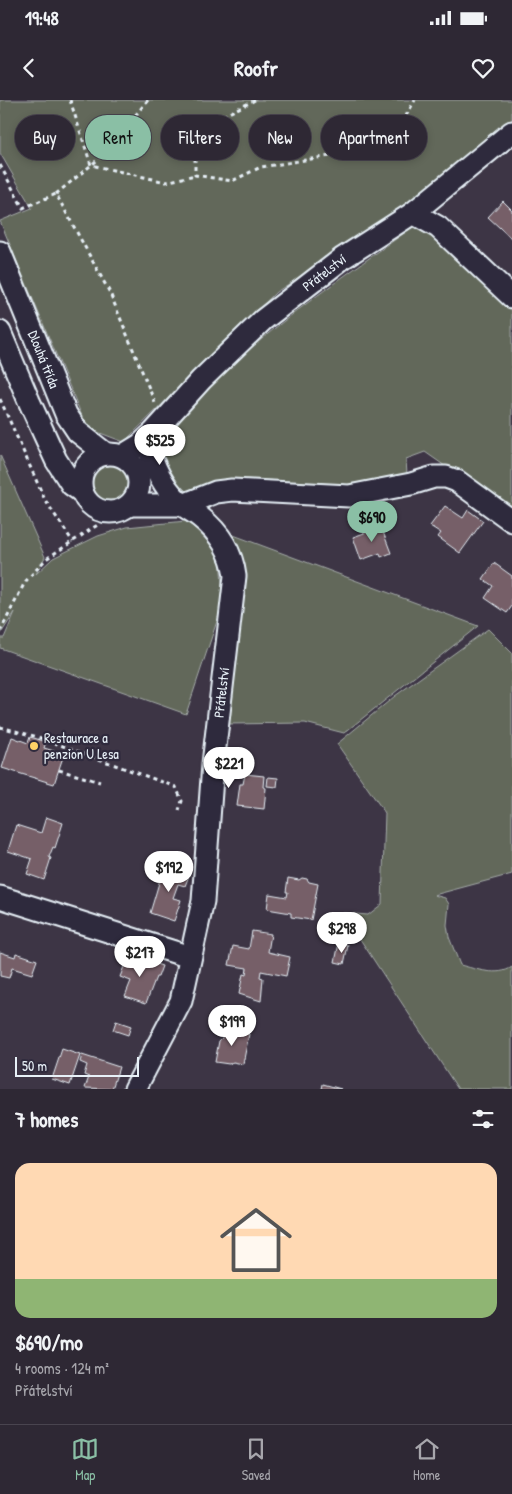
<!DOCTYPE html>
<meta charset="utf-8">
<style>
:root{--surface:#2e2834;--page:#3a3440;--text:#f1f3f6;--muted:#a7a6ac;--line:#49444f;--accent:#8abfa5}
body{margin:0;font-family:"Patrick Hand",sans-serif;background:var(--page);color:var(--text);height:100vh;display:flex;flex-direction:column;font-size:19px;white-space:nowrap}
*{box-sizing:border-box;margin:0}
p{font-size:16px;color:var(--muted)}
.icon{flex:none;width:28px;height:28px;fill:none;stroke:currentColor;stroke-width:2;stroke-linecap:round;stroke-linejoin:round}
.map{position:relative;height:989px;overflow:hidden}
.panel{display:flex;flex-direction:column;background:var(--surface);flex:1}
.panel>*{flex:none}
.banner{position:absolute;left:15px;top:15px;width:482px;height:45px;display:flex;gap:10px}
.scale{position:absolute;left:15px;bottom:12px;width:124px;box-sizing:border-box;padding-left:5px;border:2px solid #e8f1f8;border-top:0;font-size:14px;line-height:18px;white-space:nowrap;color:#e8f1f8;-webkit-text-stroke:4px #2f2a3d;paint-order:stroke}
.price{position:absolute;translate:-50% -42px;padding:0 11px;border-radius:18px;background:#fff;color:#222;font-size:16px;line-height:32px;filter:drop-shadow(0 1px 2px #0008)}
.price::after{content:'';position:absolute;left:50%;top:30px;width:15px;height:11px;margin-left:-8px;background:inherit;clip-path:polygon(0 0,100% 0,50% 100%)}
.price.on{background:var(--accent);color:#111}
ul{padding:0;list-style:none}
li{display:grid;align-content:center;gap:10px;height:265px;padding:0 15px}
li span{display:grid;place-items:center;height:155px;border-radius:15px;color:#555}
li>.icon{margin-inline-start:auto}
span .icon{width:90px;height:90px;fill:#fffc;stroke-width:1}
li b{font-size:21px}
h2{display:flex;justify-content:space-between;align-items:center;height:60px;padding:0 15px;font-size:21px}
.pill{padding:0 18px;border-radius:22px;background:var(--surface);box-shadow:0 2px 8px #0003,0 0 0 1px var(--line);font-size:18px;line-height:45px}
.pill.on{background:var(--accent);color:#111}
.status{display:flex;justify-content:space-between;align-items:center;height:35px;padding:0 25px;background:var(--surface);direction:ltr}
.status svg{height:14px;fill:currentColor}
header{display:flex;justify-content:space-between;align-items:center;height:65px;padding:0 15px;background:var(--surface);font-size:22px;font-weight:700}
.tabs{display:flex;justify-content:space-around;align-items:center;height:70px;border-top:1px solid var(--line);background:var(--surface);font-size:14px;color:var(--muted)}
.tabs a{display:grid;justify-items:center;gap:2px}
.tabs .on{color:var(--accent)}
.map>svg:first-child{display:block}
</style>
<div class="status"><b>19:48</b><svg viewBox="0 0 49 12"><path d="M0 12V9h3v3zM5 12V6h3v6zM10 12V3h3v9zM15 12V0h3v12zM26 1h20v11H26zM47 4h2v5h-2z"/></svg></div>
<header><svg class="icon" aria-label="back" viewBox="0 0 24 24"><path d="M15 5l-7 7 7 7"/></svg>Roofr<svg class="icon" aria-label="heart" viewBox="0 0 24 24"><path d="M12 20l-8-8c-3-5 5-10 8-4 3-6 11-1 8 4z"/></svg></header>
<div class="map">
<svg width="512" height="989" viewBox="0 0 512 989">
<rect width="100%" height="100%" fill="#3d3545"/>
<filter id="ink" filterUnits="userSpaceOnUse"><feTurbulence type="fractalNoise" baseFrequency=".02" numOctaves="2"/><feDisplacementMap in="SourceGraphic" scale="10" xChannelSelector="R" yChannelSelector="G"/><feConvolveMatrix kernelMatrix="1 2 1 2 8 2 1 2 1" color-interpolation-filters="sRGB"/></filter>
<g filter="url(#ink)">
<g fill="#62675a" stroke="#a5aca9">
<path d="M0 0H512V26L409 109 276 192 124 342 87 328 0 121 32 108 0 53Z"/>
<path d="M414 126 426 129 512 206V413L425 352 406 359 407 375 346 390 203 388 183 392C170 382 158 363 164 346 171 324 187 311 202 295 264 229 341 179 414 126Z"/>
<path d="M0 355 45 457 36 474 53 458 98 436 127 427 186 421 197 430 220 455 223 503 186 614 0 548V538H4L15 512 0 535Z"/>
<circle cx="110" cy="384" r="20"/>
<path d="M228 433 478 526 344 633 305 623 227 624 244 492 241 471Z"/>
<path d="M488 529 512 553V774L434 795 445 798 449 804 447 825 449 837 460 865C476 869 498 877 512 867V989H458L343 813 368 815 382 804 385 713 337 644 395 596Z"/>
</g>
<g fill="#765f67" stroke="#e8f1f8">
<path d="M503 101 512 110V139L488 117Z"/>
<path d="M445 406 463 418 468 410 483 421 460 453 438 437 441 433 430 426Z"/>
<path d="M380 424 391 453 381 457 380 453 361 460 353 437 370 431 369 428Z"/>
<path d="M494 463 512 476V506L507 513 485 498 493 486 483 479Z"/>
<path d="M12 637 28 643 30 637 37 639 46 642 44 648 64 654 54 684 2 668Z"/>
<path d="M245 674 264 676 263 687 266 688 264 709 237 706 240 684H243Z"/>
<path d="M268 677 278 678 277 687 267 686Z"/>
<path d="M46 717 63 723 55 748 53 747 49 757 51 758 44 780 27 774 32 759 8 751 16 725 41 733Z"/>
<path d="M161 763 190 773 185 786 178 784 173 798 181 800 174 821 150 813 161 776 158 774 161 775 165 765Z"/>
<path d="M288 778 299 780 302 778 307 779 309 782 318 784 311 820 291 817V813L267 809 269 794 287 797 288 792H286Z"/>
<path d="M252 831 271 834 268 852 290 857 286 876 261 871 260 877 263 878 261 901 239 894 243 874 246 875 247 868 229 865 233 846 249 849Z"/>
<path d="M339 843 348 845 344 864 335 862Z"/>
<path d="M0 852 15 857 16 853 37 860 32 874 12 868 9 878 0 876Z"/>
<path d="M131 855 162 866 158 877H156L146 903 125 896 131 881 120 877 125 864 128 865Z"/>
<path d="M116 921 131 926 128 935 113 930Z"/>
<path d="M224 929 249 934 243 964 233 962 229 964 215 962 219 941 222 938Z"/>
<path d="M62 949 80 955 70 985 52 979Z"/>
<path d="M82 955 119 967 112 989 85 988 89 977 84 975 87 965 80 962Z"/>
<path d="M323 984 341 989H322Z"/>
</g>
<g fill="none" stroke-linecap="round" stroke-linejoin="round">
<g stroke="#e8f1f8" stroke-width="25">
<g id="minor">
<path d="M413 113 438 127 512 197"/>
<path id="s1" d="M0 152 66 314 78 332 106 354"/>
<path d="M0 232 29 301 56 360 72 385 82 392"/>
<circle cx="110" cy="383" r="29"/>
<path id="s2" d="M122 356 140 345 153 333 201 280 263 220 343 158 413 113 512 32"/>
<path d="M130 405H183L216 392 232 390 349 396 411 384 434 377H446L457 381 512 421"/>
<path d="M0 797 190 857"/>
<path id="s3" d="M135 989 181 901 203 801 213 664 235 476C232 452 219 432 200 417 195 413 189 410 184 406 166 392 156 372 149 351"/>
</g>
</g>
<g stroke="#e8f1f8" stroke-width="3" stroke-dasharray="4 4" stroke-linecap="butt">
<path d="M70 0 91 65 166 82 195 75"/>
<path d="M255 0 221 17 195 50V75L232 81 261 67 374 49 398 30 415 0"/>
<path d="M0 65 23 108 56 94 110 193 155 303"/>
<path d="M56 94 101 57 148 0"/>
<path d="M0 299 45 400 73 442"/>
<path d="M0 532 25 482 46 459 99 424 103 412"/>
<path d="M0 627 38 637 176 687 182 701 179 710"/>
<path d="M59 670 100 682"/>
</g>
<use href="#minor" stroke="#2f2a3d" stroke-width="21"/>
</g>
</g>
<circle fill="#ffd166" stroke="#2f2a3d" stroke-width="2" cx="34" cy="646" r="5"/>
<g text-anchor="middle" stroke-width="4.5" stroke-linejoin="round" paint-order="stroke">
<g font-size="14" fill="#e8f1f8" stroke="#2f2a3d">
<text dy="5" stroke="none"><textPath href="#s2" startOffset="274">Přátelství</textPath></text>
<text dy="5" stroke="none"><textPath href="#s1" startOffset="116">Dlouhá třída</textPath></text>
<text dy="5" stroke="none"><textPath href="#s3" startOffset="411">Přátelství</textPath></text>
</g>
<g font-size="14" fill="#e8f1f8" stroke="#2f2a3d" text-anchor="start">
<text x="44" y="643">Restaurace a<tspan x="44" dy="16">penzion U Lesa</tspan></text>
</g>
</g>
</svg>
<div class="scale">50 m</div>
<b class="price" style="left:160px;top:366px">$525</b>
<b class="price on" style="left:372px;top:443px">$690</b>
<b class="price" style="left:229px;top:689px">$221</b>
<b class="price" style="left:169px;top:793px">$192</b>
<b class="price" style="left:342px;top:854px">$298</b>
<b class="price" style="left:140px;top:878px">$217</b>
<b class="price" style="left:232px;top:947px">$199</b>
<div class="banner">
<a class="pill">Buy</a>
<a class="pill on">Rent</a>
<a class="pill">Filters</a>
<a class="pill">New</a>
<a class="pill">Apartment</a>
</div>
</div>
<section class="panel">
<h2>7 homes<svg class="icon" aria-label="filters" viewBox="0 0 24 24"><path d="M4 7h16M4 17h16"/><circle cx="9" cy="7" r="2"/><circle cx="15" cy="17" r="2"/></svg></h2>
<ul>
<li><span style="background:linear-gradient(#ffd9b3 75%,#8fb573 0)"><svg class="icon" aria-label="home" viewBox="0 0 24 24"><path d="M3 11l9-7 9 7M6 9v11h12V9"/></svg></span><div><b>$690/mo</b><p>4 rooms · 124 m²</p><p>Přátelství</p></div></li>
</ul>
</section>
<nav class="tabs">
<a class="on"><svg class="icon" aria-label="map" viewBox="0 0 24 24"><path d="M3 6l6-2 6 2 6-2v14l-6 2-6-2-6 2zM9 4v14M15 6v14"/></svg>Map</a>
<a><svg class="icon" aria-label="saved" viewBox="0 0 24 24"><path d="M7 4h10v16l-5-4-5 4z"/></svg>Saved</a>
<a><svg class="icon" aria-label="home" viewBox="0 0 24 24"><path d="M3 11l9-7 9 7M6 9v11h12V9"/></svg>Home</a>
</nav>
